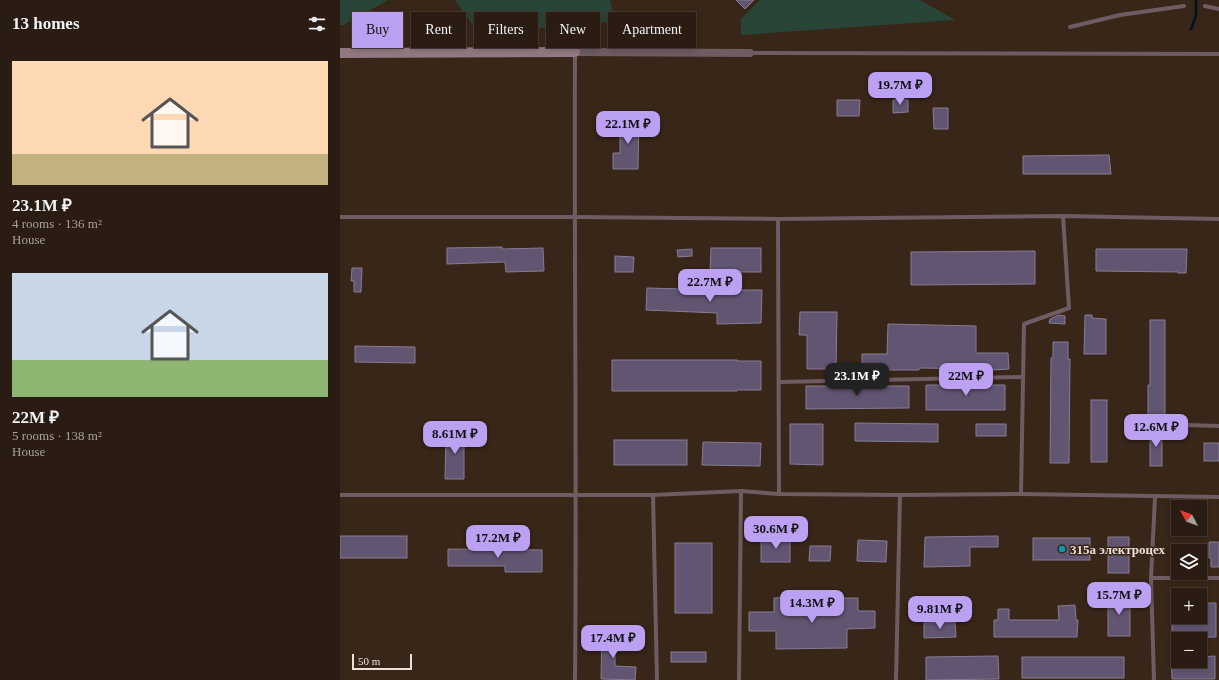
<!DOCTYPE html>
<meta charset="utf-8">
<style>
:root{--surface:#2a1c12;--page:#32251b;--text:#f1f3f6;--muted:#a5a19f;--line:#463a32;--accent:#bca0f2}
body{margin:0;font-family:"Times New Roman",serif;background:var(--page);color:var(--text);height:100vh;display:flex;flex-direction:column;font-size:15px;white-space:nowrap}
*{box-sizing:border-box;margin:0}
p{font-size:13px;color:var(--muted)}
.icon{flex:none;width:22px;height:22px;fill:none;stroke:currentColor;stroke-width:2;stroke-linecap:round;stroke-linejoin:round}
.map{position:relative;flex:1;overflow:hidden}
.sheet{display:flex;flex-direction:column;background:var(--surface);width:340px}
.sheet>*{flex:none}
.banner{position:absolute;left:12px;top:12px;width:380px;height:36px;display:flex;gap:8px}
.needle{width:26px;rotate:311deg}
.buttons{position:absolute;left:831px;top:500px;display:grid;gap:8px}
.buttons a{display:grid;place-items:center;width:36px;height:36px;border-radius:0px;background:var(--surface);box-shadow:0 2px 6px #0003,0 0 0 1px var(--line);font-size:20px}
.scale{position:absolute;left:12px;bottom:10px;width:60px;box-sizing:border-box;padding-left:4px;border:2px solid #ece0d7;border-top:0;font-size:11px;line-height:14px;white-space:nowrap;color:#ece0d7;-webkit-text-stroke:3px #382618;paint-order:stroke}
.price{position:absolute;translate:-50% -34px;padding:0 9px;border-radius:8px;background:var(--accent);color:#111;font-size:13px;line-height:26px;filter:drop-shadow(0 1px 2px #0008)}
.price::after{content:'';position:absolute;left:50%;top:24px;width:12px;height:9px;margin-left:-6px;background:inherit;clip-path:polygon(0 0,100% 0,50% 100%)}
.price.selected{background:#222;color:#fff}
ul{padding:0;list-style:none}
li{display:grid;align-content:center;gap:8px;height:212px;padding:0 12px}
li span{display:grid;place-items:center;height:124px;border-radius:0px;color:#555}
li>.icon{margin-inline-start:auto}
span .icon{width:72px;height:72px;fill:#fffc;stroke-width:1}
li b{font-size:17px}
h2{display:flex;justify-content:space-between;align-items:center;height:48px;padding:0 12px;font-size:17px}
.chip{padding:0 14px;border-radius:0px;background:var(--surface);box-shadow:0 2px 6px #0003,0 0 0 1px var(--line);font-size:14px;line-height:36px}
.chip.selected{background:var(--accent);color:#111}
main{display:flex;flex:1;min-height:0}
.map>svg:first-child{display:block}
</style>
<main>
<section class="sheet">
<h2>13 homes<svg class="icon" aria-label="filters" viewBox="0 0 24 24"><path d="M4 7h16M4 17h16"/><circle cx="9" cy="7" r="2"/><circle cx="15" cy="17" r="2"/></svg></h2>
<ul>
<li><span style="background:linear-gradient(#ffd9b3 75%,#c2b280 0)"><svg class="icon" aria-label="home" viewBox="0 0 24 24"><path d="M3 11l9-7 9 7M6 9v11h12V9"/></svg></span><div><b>23.1M ₽</b><p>4 rooms · 136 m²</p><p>House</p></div></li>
<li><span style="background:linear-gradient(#c9d6e8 70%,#8fb573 0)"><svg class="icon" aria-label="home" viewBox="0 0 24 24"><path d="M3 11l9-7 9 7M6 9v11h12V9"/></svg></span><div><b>22M ₽</b><p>5 rooms · 138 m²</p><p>House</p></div></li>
</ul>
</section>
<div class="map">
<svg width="879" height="680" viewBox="0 0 879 680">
<rect width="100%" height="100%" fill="#382618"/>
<g fill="#294537">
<path d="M0 0H48L4 25H0Z"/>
<path d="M115 0H270L274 20 242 27 136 30Z"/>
<path d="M420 0H580L615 20 401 35V19Z"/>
</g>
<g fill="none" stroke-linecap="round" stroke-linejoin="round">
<path stroke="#00121d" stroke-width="2.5" d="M851 29 856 16V0"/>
</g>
<g fill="#625572" stroke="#867c93">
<path d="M396 0H414L405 9Z"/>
<path d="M497 100H520L519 116H497Z"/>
<path d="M553 100H568V112L553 113Z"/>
<path d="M593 108H608V129H594Z"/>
<path d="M280 117H299L298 169H273V153H280Z"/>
<path d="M769 155 771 174H683V156Z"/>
<path d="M162 247V249L203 248 204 271 166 272 165 262 107 264V248Z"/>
<path d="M371 248H421V272H370Z"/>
<path d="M352 249V256L338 257 337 250Z"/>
<path d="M756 249H847L846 273H838V272L756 271Z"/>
<path d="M695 251V284L571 285V252Z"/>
<path d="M275 256 294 257 293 272H275Z"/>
<path d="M12 268H22L21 292H14V281H11Z"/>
<path d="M307 288 377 290H422L421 323 377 324V313L306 310Z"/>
<path d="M460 312H497L496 369H467V335H459Z"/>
<path d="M719 315 725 316V324L709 323 710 319Z"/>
<path d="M745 315H752V318L766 319V354H744Z"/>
<path d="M810 320H825V418H808V385H810Z"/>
<path d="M548 324 636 326V353H668L669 369 652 370V374H646V369L579 368V370H522V354H547Z"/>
<path d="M713 342H728V359H730L729 463H710L711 358H713Z"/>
<path d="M15 346 75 347V363L15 362Z"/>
<path d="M272 360H397V361H421V390H397V391H272Z"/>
<path d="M652 381V385H665V410H586V385H643V382Z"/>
<path d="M466 386H569V408L466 409Z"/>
<rect x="751" y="400" width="16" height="62"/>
<path d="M515 423 598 424V442L515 441Z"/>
<path d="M450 424H483V465L450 464Z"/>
<rect x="636" y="424" width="30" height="12"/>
<rect x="810" y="430" width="12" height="36"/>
<path d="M106 431H124V479H105Z"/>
<rect x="274" y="440" width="73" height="25"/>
<path d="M363 442 421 443 420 466 362 465Z"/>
<rect x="864" y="443" width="15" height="18"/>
<rect x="0" y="536" width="67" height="22"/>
<path d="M658 536V547H630V566L584 567 585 537Z"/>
<rect x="421" y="537" width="29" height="25"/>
<rect x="768" y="537" width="21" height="36"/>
<rect x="693" y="538" width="57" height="22"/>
<path d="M518 540 547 541 546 562 517 561Z"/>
<path d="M869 542H879V567H871V558H869Z"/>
<rect x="335" y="543" width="37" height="70"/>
<path d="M470 546H491L490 561H469Z"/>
<path d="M108 549 202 550V572H165V566H108Z"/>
<path d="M453 597V611H498V598H518V611H535V628L507 629V648L436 649V631H409V612H434V598Z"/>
<rect x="768" y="597" width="22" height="39"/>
<path d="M860 603H876V637L832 638V617H860Z"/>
<path d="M735 605 736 620H738L737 637H654V620H658V609H669V620H719L718 606Z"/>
<path d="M615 622 616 637 584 638V623Z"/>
<path d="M262 627H275V666L296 667 295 680 261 679Z"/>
<rect x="331" y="652" width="35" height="10"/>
<path d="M658 656 659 679 586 680V657Z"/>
<path d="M875 656V679H832L831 657H838V661H860V657Z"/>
<rect x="682" y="657" width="102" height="21"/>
</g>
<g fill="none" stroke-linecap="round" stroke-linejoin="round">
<g stroke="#6d5d62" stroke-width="4">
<path d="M865 6 879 9"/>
<path d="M730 27 780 15 844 6"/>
<path d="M235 52C234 261 237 471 235 680"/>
<path d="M410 53 879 54"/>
<path d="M0 217H234L438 219 723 216 879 219"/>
<path d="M438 219 439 494"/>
<path d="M439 382 683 377"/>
<path d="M814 424 879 426"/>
<path d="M681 494 684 324 729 308 723 216"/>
<path d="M0 495H313L401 491 439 494 560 495 681 494 879 497"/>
<path d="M313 495 317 680"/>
<path d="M811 578H879"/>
<path d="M399 680 401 491"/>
<path d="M556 680 560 495"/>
<path d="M814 680 811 578 815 497"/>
</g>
<path stroke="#6d5d62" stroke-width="8" d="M235 52 410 53"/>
<path stroke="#927981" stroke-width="10" d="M0 53 235 52"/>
</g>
<circle fill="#0f9aa8" stroke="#382618" stroke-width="1.5" cx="722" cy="549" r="4"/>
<g text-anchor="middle" stroke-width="3" stroke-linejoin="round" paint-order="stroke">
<g font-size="13" font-weight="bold" fill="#ece0d7" stroke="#382618" text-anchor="start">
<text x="730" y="554">315a электроцех</text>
</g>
</g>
</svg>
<div class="buttons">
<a><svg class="needle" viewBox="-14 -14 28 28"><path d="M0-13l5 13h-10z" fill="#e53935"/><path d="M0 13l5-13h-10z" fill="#a5a19f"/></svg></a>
<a><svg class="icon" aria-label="layers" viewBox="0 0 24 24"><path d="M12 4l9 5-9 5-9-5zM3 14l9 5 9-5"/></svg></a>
<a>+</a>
<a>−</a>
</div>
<div class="scale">50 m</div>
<b class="price" style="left:560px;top:106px">19.7M ₽</b>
<b class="price" style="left:288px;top:145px">22.1M ₽</b>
<b class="price" style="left:370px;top:303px">22.7M ₽</b>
<b class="price selected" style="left:517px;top:397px">23.1M ₽</b>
<b class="price" style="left:626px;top:397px">22M ₽</b>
<b class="price" style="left:816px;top:448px">12.6M ₽</b>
<b class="price" style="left:115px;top:455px">8.61M ₽</b>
<b class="price" style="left:436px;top:550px">30.6M ₽</b>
<b class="price" style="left:158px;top:559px">17.2M ₽</b>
<b class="price" style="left:779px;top:616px">15.7M ₽</b>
<b class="price" style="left:472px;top:624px">14.3M ₽</b>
<b class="price" style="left:600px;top:630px">9.81M ₽</b>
<b class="price" style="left:273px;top:659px">17.4M ₽</b>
<div class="banner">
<a class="chip selected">Buy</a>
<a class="chip">Rent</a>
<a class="chip">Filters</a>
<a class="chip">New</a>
<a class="chip">Apartment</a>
</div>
</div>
</main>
